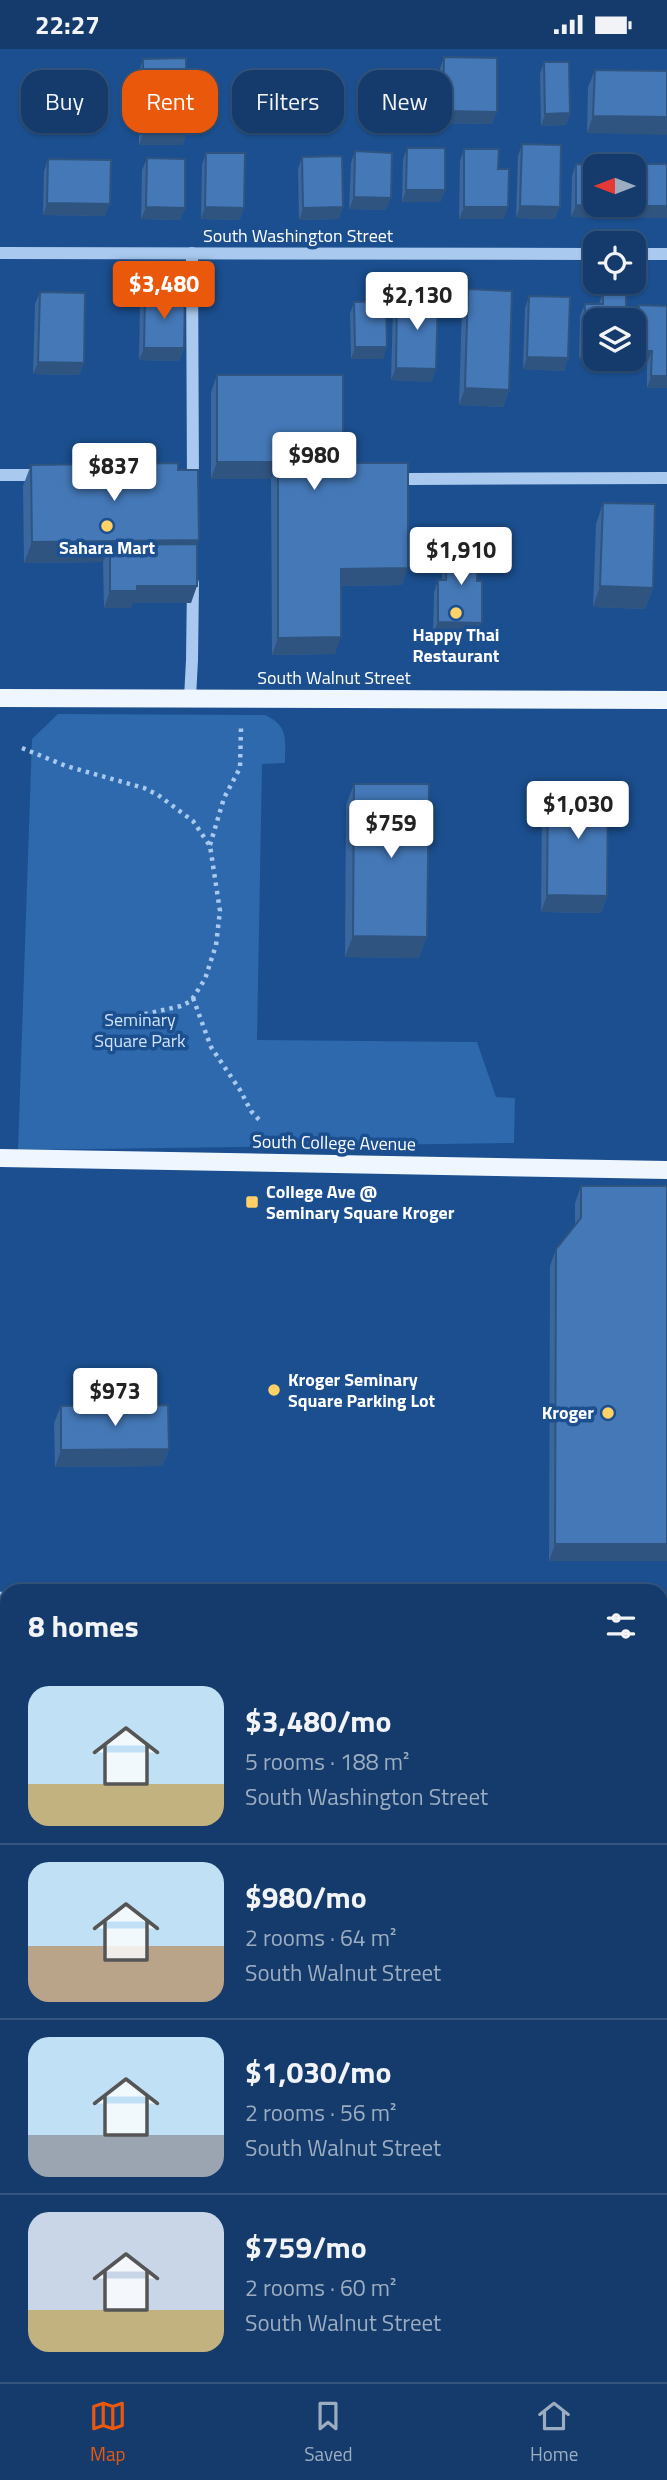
<!DOCTYPE html>
<meta charset="utf-8">
<style>
:root{--surface:#143b6b;--page:#214673;--text:#f1f3f6;--muted:#9dadc1;--line:#33557e;--accent:#ea580c}
body{margin:0;font-family:"Titillium Web",sans-serif;background:var(--page);color:var(--text);height:100vh;display:flex;flex-direction:column;font-size:26px;white-space:nowrap}
*{box-sizing:border-box;margin:0}
p{font-size:23px;color:var(--muted)}
.icon{flex:none;width:38px;height:38px;fill:none;stroke:currentColor;stroke-width:2;stroke-linecap:round;stroke-linejoin:round}
.map{position:relative;flex:1;overflow:hidden}
.panel{position:absolute;left:0px;top:1535px;width:668px;height:800px;display:flex;flex-direction:column;background:var(--surface);border-radius:21px 21px 0 0;box-shadow:0 2px 5px #0004,0 0 0 2px var(--line)}
.panel>*{flex:none}
.guide{position:absolute;left:21px;top:21px;width:626px;height:63px;display:flex;gap:14px}
.needle{width:46px;rotate:270deg}
.fabs{position:absolute;left:583px;top:105px;display:grid;gap:14px}
.fabs a{display:grid;place-items:center;width:63px;height:63px;border-radius:14px;background:var(--surface);box-shadow:0 2px 5px #0004,0 0 0 2px var(--line);font-size:35px}
.price{position:absolute;translate:-50% -60px;padding:0 16px;border-radius:7px;background:#fff;color:#222;font-size:23px;line-height:46px;filter:drop-shadow(0 2px 4px #0008)}
.price::after{content:'';position:absolute;left:50%;top:42px;width:21px;height:16px;margin-left:-10px;background:inherit;clip-path:polygon(0 0,100% 0,50% 100%)}
.price.on{background:var(--accent);color:#fff}
ul{padding:0;list-style:none}
li{display:flex;align-items:center;gap:21px;height:175px;padding:0 28px}
li+li{border-top:2px solid var(--line)}
li span{display:grid;place-items:center;flex:none;width:196px;height:140px;border-radius:21px;color:#555}
li>.icon{margin-inline-start:auto}
span .icon{width:84px;height:84px;fill:#fffc;stroke-width:1}
li b{font-size:30px}
h2{display:flex;justify-content:space-between;align-items:center;height:84px;padding:0 28px;font-size:30px}
.tag{padding:0 24px;border-radius:21px;background:var(--surface);box-shadow:0 2px 5px #0004,0 0 0 2px var(--line);font-size:24px;line-height:63px}
.tag.on{background:var(--accent);color:#fff}
.status{display:flex;justify-content:space-between;align-items:center;height:49px;padding:0 35px;background:var(--surface);direction:ltr}
.status svg{height:19px;fill:currentColor}
.menu{display:flex;justify-content:space-around;align-items:center;height:98px;border-top:2px solid var(--line);background:var(--surface);font-size:19px;color:var(--muted)}
.menu a{display:grid;justify-items:center;gap:4px}
.menu .on{color:var(--accent)}
.map>svg:first-child{display:block}
</style>
<div class="status"><b>22:27</b><svg viewBox="0 0 49 12"><path d="M0 12V9h3v3zM5 12V6h3v6zM10 12V3h3v9zM15 12V0h3v12zM26 1h20v11H26zM47 4h2v5h-2z"/></svg></div>
<div class="map">
<svg width="667" height="2333" viewBox="0 0 667 2333">
<rect width="100%" height="100%" fill="#1b4f8f"/>
<g fill="#2e69ad">
<path d="M58 665 265 666C289 677 285 690 285 714L262 715 257 991 477 993 496 1048 515 1049 514 1094 18 1101 32 690Z"/>
<path d="M322 2328H432V2333H323Z"/>
</g>
<g fill="none" stroke-linecap="round" stroke-linejoin="round">
<g stroke="#a9c9ee" stroke-width="4.5" stroke-dasharray="3.5 5" stroke-linecap="butt">
<path d="M22 699 66 717 144 739 158 746 193 772 210 797 220 862 216 896 205 930 191 952 181 957 128 969"/>
<path d="M210 796 224 749 240 719 241 679"/>
<path d="M193 949 211 998 240 1041 251 1062 262 1074"/>
<path d="M0 1545H7"/>
<path d="M662 1553H667"/>
<path d="M335 2328 336 2333"/>
</g>
<g stroke="#a9c9ee" stroke-width="12">
<path d="M0 204 595 205"/>
<path d="M192 204 193 436"/>
<path d="M634 205H667"/>
<path d="M0 426H42"/>
<path d="M410 430 667 429"/>
<path d="M190 649 192 611 193 534"/>
<path d="M0 1584H7"/>
<path d="M662 1591H667"/>
<path d="M0 1989H7"/>
<path d="M662 2000H667"/>
<path d="M662 2089H667"/>
<path d="M431 2333V2328"/>
</g>
<g stroke="#f0f6ff" stroke-width="18">
<path d="M0 649 667 651"/>
<path d="M0 1109 667 1121"/>
</g>
</g>
<g fill="#3a679d">
<path d="M444 8 492 75 439 74 440 20Z"/>
<path d="M143 10 187 84 182 96H139V22Z"/>
<path d="M544 13 570 64 566 76 541 77 540 25Z"/>
<path d="M595 21 667 22 587 84 588 38Z"/>
<path d="M522 95 555 170 516 169 518 107Z"/>
<path d="M407 99 445 141 440 153H402L403 111Z"/>
<path d="M464 100 498 120 504 170H459L460 112Z"/>
<path d="M355 102 386 161 349 160 351 114Z"/>
<path d="M206 104 240 171 201 170 202 116Z"/>
<path d="M302 108 339 170 299 171 298 120Z"/>
<path d="M147 109 185 159 180 171 141 170 142 121Z"/>
<path d="M48 110 105 167 43 166 44 122Z"/>
<path d="M576 115 615 169 571 168 572 127Z"/>
<path d="M637 115H667V169H632V156H634V124Z"/>
<path d="M468 240 509 341 503 358 459 356 462 257Z"/>
<path d="M40 243 84 314 79 326 33 325 35 255Z"/>
<path d="M145 244 184 299 179 312 139 311 140 256Z"/>
<path d="M603 244H626L595 310H621L620 312 579 310 580 267 585 255H599Z"/>
<path d="M397 247 432 333 391 331 393 259Z"/>
<path d="M529 247 568 309 564 322 523 320 525 259Z"/>
<path d="M354 253 383 310H351L350 265Z"/>
<path d="M639 256 667 257V339H647V314H634L635 269Z"/>
<path d="M217 326 343 414 402 536 341 537 335 605 272 606 271 430H211V343Z"/>
<path d="M31 416 178 421 199 491 197 495 191 554H132L131 559H104L103 513 24 514 23 437Z"/>
<path d="M603 454 653 539 645 560 593 558 596 475Z"/>
<path d="M447 495 477 586 433 585 434 543 438 531H442V508Z"/>
<path d="M354 735 419 909 345 908 346 756Z"/>
<path d="M548 738 607 847 601 864 541 863 542 755Z"/>
<path d="M581 1137 667 1512H549L550 1217 556 1200 575 1177V1154Z"/>
<path d="M61 1357 169 1400 162 1417 55 1418 54 1374Z"/>
<path d="M531 2328H662L667 2333H531Z"/>
</g>
<g fill="#305480">
<path d="M443 62 497 63 492 75 439 74Z"/>
<path d="M570 64 566 76 541 77 545 65Z"/>
<path d="M593 67 667 68V86L587 84Z"/>
<path d="M143 84H187L182 96H139Z"/>
<path d="M406 141H445L440 153H402Z"/>
<path d="M354 148 391 149 386 161 349 160Z"/>
<path d="M47 154 110 155 105 167 43 166Z"/>
<path d="M576 156 619 157 615 169 571 168Z"/>
<path d="M520 157 560 158 555 170 516 169Z"/>
<path d="M636 157H667V169H632Z"/>
<path d="M146 158 185 159 180 171 141 170Z"/>
<path d="M205 158 244 159 240 171 201 170Z"/>
<path d="M343 158 339 170 299 171 303 159Z"/>
<path d="M464 158H508L504 170H459Z"/>
<path d="M355 298H387L383 310H351Z"/>
<path d="M584 298 595 299V310H621L620 312 579 310Z"/>
<path d="M144 299H184L179 312 139 311Z"/>
<path d="M639 302H652L647 314H634Z"/>
<path d="M527 308 568 309 564 322 523 320Z"/>
<path d="M38 313 84 314 79 326 33 325Z"/>
<path d="M396 319 436 320 432 333 391 331Z"/>
<path d="M651 327H667V339H647Z"/>
<path d="M465 339 509 341 503 358 459 356Z"/>
<path d="M217 413H278L271 430H211Z"/>
<path d="M199 491 191 512 110 496 103 513 24 514 32 493Z"/>
<path d="M408 519 402 536 335 537 341 520Z"/>
<path d="M137 537H197L191 554H132L131 559H104L110 542Z"/>
<path d="M600 537 653 539 645 560 593 558Z"/>
<path d="M438 573 482 574 477 586 433 585Z"/>
<path d="M341 588 335 605 272 606 278 589Z"/>
<path d="M547 846 607 847 601 864 541 863Z"/>
<path d="M353 887 427 888 419 909 345 908Z"/>
<path d="M169 1400 162 1417 55 1418 61 1401Z"/>
<path d="M555 1495H667V1512H549Z"/>
</g>
<g fill="#4478b7" stroke="#305480" stroke-width="2">
<path d="M444 8 497 9V63L443 62Z"/>
<path d="M186 9 187 84H143V10Z"/>
<path d="M544 13H569L570 64 545 65Z"/>
<path d="M595 21 667 22V68L593 67Z"/>
<path d="M522 95 561 96 560 158 520 157Z"/>
<path d="M407 99H445V141H406Z"/>
<path d="M464 100H499L498 120H509L508 158H464Z"/>
<path d="M355 102 392 104 391 149 354 148Z"/>
<path d="M206 104H245L244 159 205 158Z"/>
<path d="M342 107 343 158 303 159 302 108Z"/>
<path d="M147 109 185 110V159L146 158Z"/>
<path d="M48 110 111 111 110 155 47 154Z"/>
<path d="M576 115 620 116V117H595V156H619V157L576 156Z"/>
<path d="M637 115H667V157H636Z"/>
<path d="M468 240 512 242 509 341 465 339Z"/>
<path d="M40 243 85 244 84 314 38 313Z"/>
<path d="M145 244 185 245 184 299H144Z"/>
<path d="M603 244H626V271H595V299L584 298 585 255H603Z"/>
<path d="M397 247 438 248 436 320 396 319Z"/>
<path d="M529 247 570 248 568 309 527 308Z"/>
<path d="M386 252 387 298H355L354 253Z"/>
<path d="M639 256 667 257V327H651L652 302H639Z"/>
<path d="M217 326H343V414H408V519L341 520V588L278 589V413H217Z"/>
<path d="M178 414V421H198L199 491 32 493 31 416Z"/>
<path d="M603 454 655 455 653 539 600 537Z"/>
<path d="M197 495V537H137V542H110V496Z"/>
<path d="M447 495 477 496V532H482V574L438 573V531H446Z"/>
<path d="M354 735H429L427 888 353 887Z"/>
<path d="M548 738H608L607 847 547 846Z"/>
<path d="M581 1137H667V1495H555L556 1200 581 1169Z"/>
<path d="M168 1356 169 1400 61 1401V1357Z"/>
<path d="M662 2139H667V2333L538 2332V2328H662Z"/>
</g>
<g fill="#ffd166" stroke="#1b4f8f" stroke-width="2.5">
<circle cx="107" cy="477" r="7"/>
<circle cx="456" cy="564" r="7"/>
<rect x="245" y="1146" width="14" height="14" rx="3.5"/>
<circle cx="274" cy="1341" r="7"/>
<circle cx="608" cy="1364" r="7"/>
</g>
<g text-anchor="middle" stroke-width="7" stroke-linejoin="round" paint-order="stroke">
<g font-size="18" fill="#fff" stroke="#1b4f8f">
<text x="298" y="193">South Washington Street</text>
<text x="334" y="635">South Walnut Street</text>
<text transform="translate(334 1094) rotate(1)" y="6">South College Avenue</text>
</g>
<g font-size="18" font-weight="bold" fill="#fff" stroke="#1b4f8f">
<text x="107" y="505">Sahara Mart</text>
<text x="456" y="592">Happy Thai<tspan x="456" dy="21">Restaurant</tspan></text>
<text x="266" y="1149" text-anchor="start">College Ave @<tspan x="266" dy="21">Seminary Square Kroger</tspan></text>
<text x="288" y="1337" text-anchor="start">Kroger Seminary<tspan x="288" dy="21">Square Parking Lot</tspan></text>
<text x="594" y="1370" text-anchor="end">Kroger</text>
</g>
<g font-size="18" fill="#cfe3fa" stroke="#1b4f8f">
<text x="140" y="977">Seminary<tspan x="140" dy="21">Square Park</tspan></text>
</g>
</g>
</svg>
<div class="fabs">
<a><svg class="needle" viewBox="-14 -14 28 28"><path d="M0-13l5 13h-10z" fill="#e53935"/><path d="M0 13l5-13h-10z" fill="#9dadc1"/></svg></a>
<a><svg class="icon" aria-label="locate" viewBox="0 0 24 24"><circle cx="12" cy="12" r="6"/><path d="M12 2v4M12 18v4M2 12h4M18 12h4"/></svg></a>
<a><svg class="icon" aria-label="layers" viewBox="0 0 24 24"><path d="M12 4l9 5-9 5-9-5zM3 14l9 5 9-5"/></svg></a>
</div>
<b class="price on" style="left:164px;top:272px">$3,480</b>
<b class="price" style="left:417px;top:283px">$2,130</b>
<b class="price" style="left:314px;top:443px">$980</b>
<b class="price" style="left:114px;top:454px">$837</b>
<b class="price" style="left:461px;top:538px">$1,910</b>
<b class="price" style="left:578px;top:792px">$1,030</b>
<b class="price" style="left:391px;top:811px">$759</b>
<b class="price" style="left:115px;top:1379px">$973</b>
<div class="guide">
<a class="tag">Buy</a>
<a class="tag on">Rent</a>
<a class="tag">Filters</a>
<a class="tag">New</a>
</div>
<section class="panel">
<h2>8 homes<svg class="icon" aria-label="filters" viewBox="0 0 24 24"><path d="M4 7h16M4 17h16"/><circle cx="9" cy="7" r="2"/><circle cx="15" cy="17" r="2"/></svg></h2>
<ul>
<li><span style="background:linear-gradient(#bfe0f5 70%,#c2b280 0)"><svg class="icon" aria-label="home" viewBox="0 0 24 24"><path d="M3 11l9-7 9 7M6 9v11h12V9"/></svg></span><div><b>$3,480/mo</b><p>5 rooms · 188 m²</p><p>South Washington Street</p></div></li>
<li><span style="background:linear-gradient(#bfe0f5 60%,#b9a48a 0)"><svg class="icon" aria-label="home" viewBox="0 0 24 24"><path d="M3 11l9-7 9 7M6 9v11h12V9"/></svg></span><div><b>$980/mo</b><p>2 rooms · 64 m²</p><p>South Walnut Street</p></div></li>
<li><span style="background:linear-gradient(#bfe0f5 70%,#9aa5b1 0)"><svg class="icon" aria-label="home" viewBox="0 0 24 24"><path d="M3 11l9-7 9 7M6 9v11h12V9"/></svg></span><div><b>$1,030/mo</b><p>2 rooms · 56 m²</p><p>South Walnut Street</p></div></li>
<li><span style="background:linear-gradient(#c9d6e8 70%,#c2b280 0)"><svg class="icon" aria-label="home" viewBox="0 0 24 24"><path d="M3 11l9-7 9 7M6 9v11h12V9"/></svg></span><div><b>$759/mo</b><p>2 rooms · 60 m²</p><p>South Walnut Street</p></div></li>
</ul>
</section>
</div>
<nav class="menu">
<a class="on"><svg class="icon" aria-label="map" viewBox="0 0 24 24"><path d="M3 6l6-2 6 2 6-2v14l-6 2-6-2-6 2zM9 4v14M15 6v14"/></svg>Map</a>
<a><svg class="icon" aria-label="saved" viewBox="0 0 24 24"><path d="M7 4h10v16l-5-4-5 4z"/></svg>Saved</a>
<a><svg class="icon" aria-label="home" viewBox="0 0 24 24"><path d="M3 11l9-7 9 7M6 9v11h12V9"/></svg>Home</a>
</nav>
